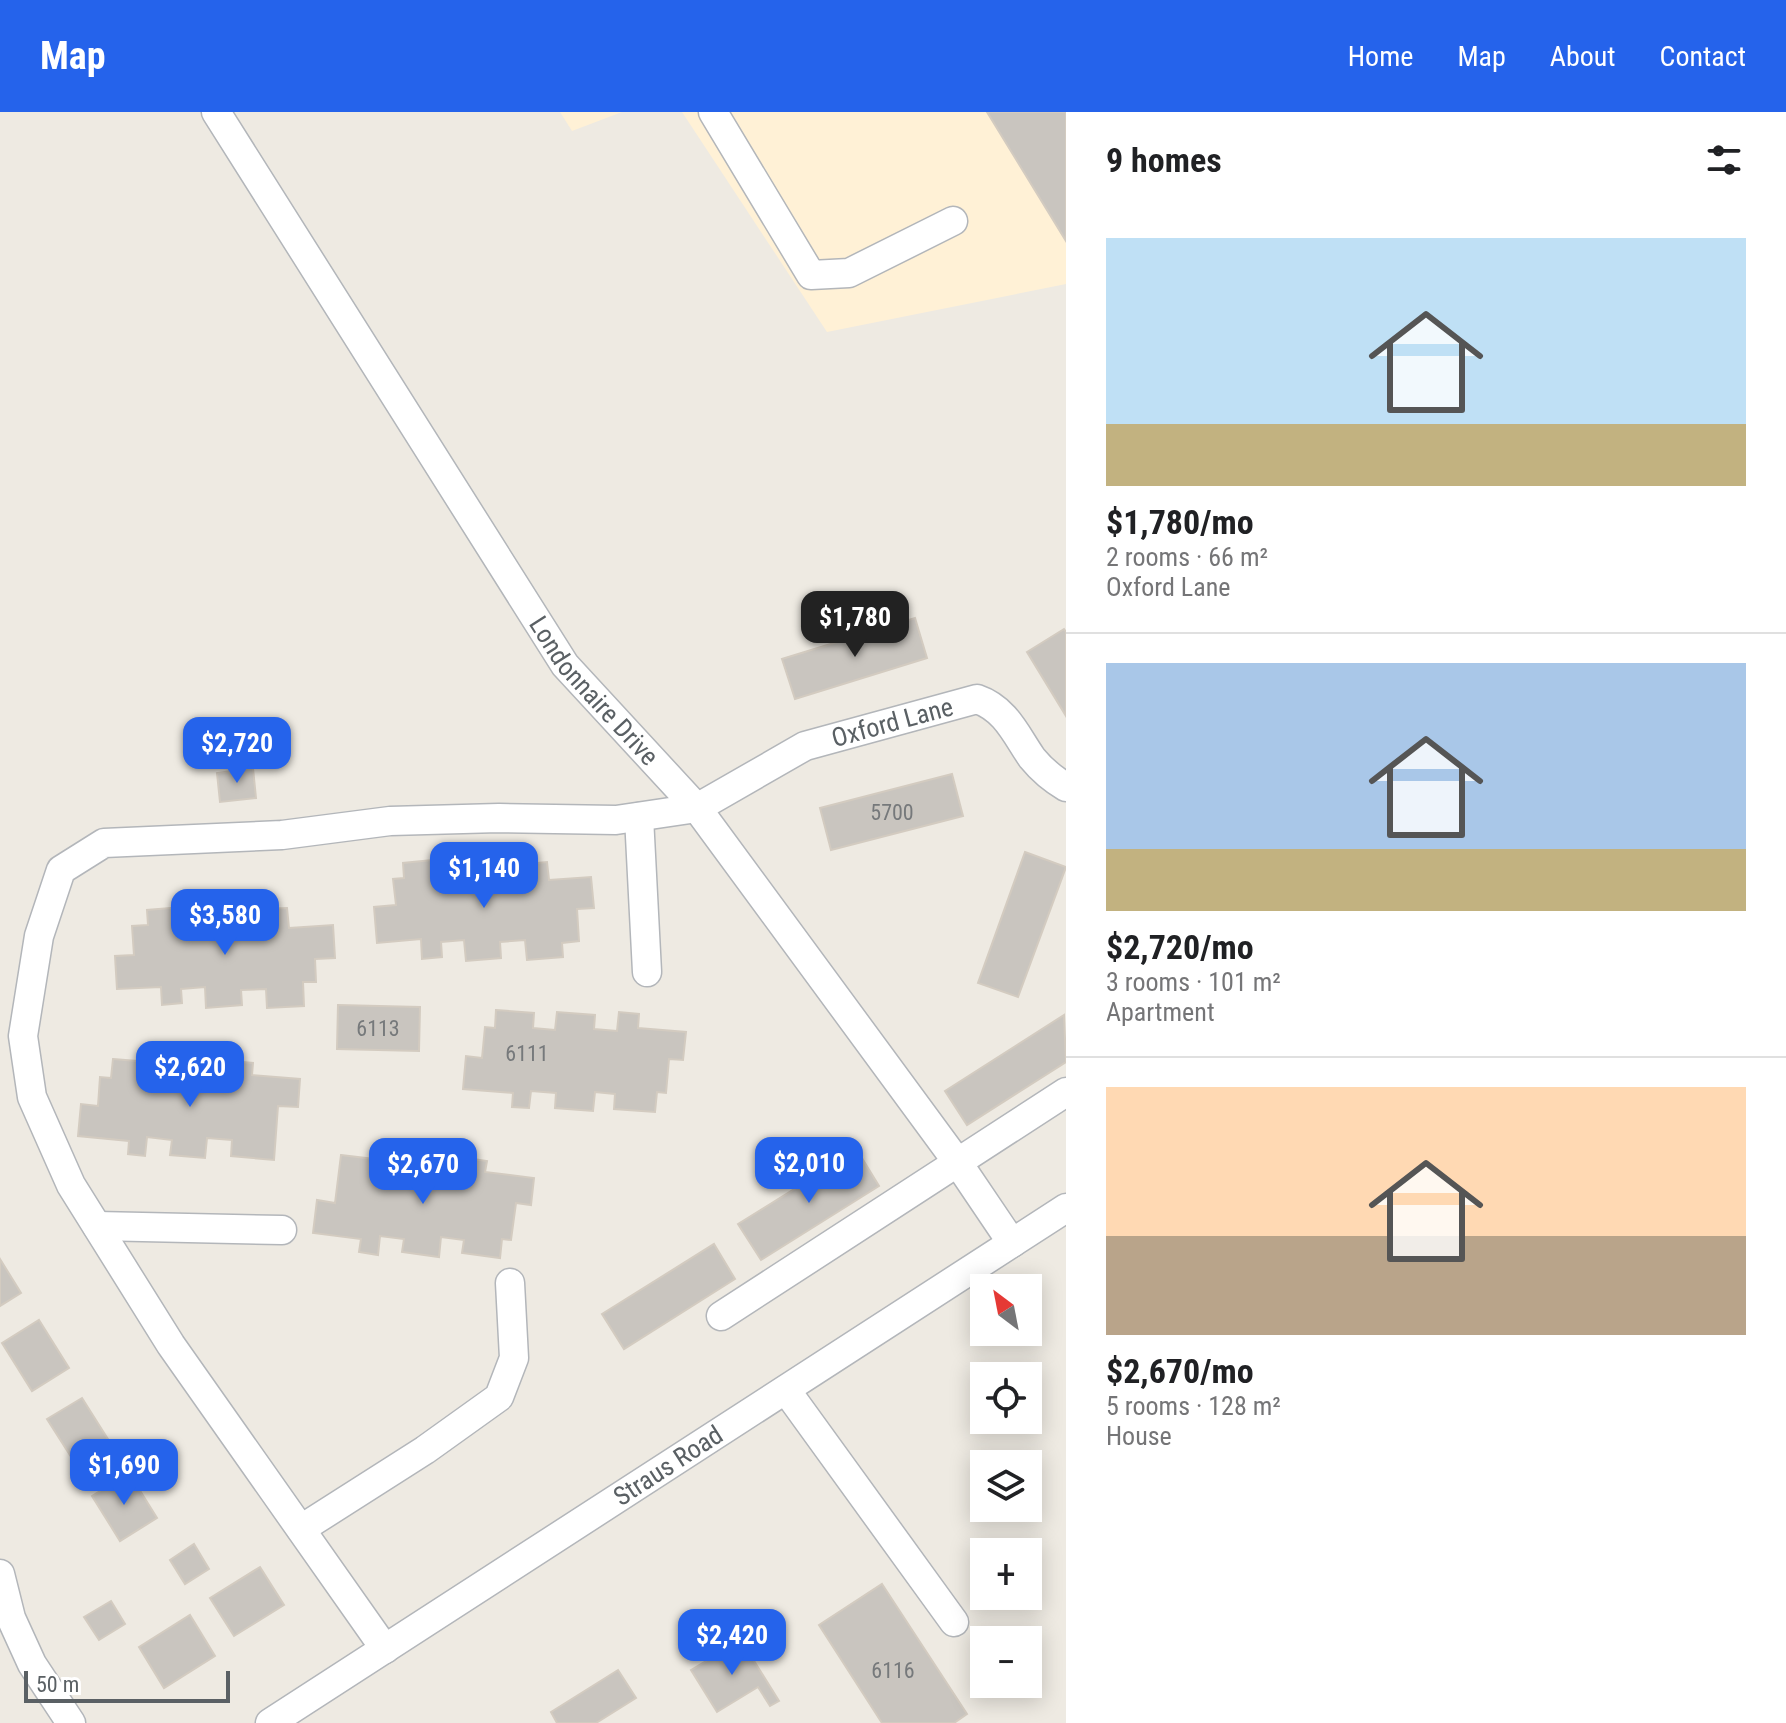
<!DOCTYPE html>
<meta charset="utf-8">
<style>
:root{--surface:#fff;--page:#f6f6f6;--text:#202124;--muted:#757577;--line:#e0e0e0;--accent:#2563eb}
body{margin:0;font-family:"Roboto Condensed",sans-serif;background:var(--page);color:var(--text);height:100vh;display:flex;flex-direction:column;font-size:30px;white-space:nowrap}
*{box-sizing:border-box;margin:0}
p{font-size:26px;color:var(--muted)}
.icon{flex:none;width:44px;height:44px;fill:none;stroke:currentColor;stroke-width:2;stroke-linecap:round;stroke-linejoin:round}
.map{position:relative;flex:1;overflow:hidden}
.drawer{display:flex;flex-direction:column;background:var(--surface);width:720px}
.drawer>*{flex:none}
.needle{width:52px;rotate:328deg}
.fabs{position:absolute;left:970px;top:1162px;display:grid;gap:16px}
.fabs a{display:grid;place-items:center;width:72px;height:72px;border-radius:0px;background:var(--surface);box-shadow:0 4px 20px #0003;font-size:40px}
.scale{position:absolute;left:24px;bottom:20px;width:206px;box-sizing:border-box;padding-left:8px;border:4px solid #5a6064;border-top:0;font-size:22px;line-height:28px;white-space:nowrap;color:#5a6064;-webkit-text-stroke:6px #fff;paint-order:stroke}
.price{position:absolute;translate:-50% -68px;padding:0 18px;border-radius:16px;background:var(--accent);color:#fff;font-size:26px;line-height:52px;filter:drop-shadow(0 2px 4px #0008)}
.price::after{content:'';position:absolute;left:50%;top:48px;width:24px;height:18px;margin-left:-12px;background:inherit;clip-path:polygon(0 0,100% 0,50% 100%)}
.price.current{background:#222;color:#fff}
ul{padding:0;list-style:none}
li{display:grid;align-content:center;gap:16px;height:424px;padding:0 40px}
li+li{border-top:2px solid var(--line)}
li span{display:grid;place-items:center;height:248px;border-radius:0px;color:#555}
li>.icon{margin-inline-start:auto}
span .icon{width:144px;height:144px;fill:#fffc;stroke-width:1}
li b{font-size:34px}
h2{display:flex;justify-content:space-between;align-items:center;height:96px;padding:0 40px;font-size:34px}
header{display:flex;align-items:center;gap:48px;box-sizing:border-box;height:112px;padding:0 40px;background:var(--accent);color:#fff}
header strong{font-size:38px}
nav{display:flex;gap:44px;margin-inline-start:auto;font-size:28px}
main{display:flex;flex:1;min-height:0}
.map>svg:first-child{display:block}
</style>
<header>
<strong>Map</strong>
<nav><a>Home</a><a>Map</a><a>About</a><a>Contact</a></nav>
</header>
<main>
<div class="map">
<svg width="1066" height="1611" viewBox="0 0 1066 1611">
<rect width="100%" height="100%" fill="#eeeae2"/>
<g fill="#fff1d6">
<path d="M560 0H622L572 19Z"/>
<path d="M682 0H1066V172L827 220Z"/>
</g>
<g fill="#c9c5bf" stroke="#d3cbc0" stroke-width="2">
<path d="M987 0H1066V129Z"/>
<path d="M915 506 927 546 795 587 782 547Z"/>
<path d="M1064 517 1066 520V604L1027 540Z"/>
<path d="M253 656 256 686 220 690 217 661Z"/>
<path d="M952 662 963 704 831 738 820 696Z"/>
<path d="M1025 740 1066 755 1018 885 978 871Z"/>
<path d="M442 747 444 768 468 766 467 752 503 749 504 768 527 766 526 752 547 750 549 768 591 765 594 796 577 797 579 829 562 831 563 845 527 848 525 828 500 830 501 846 466 849 464 828 441 830 442 845 422 847 421 827 377 831 374 795 396 793 393 767 404 766 403 751Z"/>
<path d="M182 795 184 815 206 813 205 798 243 795 244 814 266 812 265 797 287 796 289 816 333 813 335 846 315 847 316 870H303L304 894 267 896 266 877 241 878 242 893 206 896 205 875 181 877 182 891 162 893 161 875 117 877 115 844 134 843 132 814 148 813 147 798Z"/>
<path d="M338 893 420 895 419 939 337 937Z"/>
<path d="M496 898 534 901 533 916 555 918 557 900 595 903 594 917 617 919 619 900 639 902 638 916 686 920 683 948 669 947 666 981 657 980 655 1000 614 997 615 982 595 980 593 999 555 996 556 981 531 979 529 996 512 995 513 981 463 977 466 944 482 946 485 915 495 916Z"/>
<path d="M1064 903 1066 950 967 1013 945 979Z"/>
<path d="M113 947 149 950 147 964 171 967 172 947 209 950 207 966 230 968 232 949 253 951 252 963 300 967 298 995 278 994 274 1048 231 1044 232 1028 207 1026 205 1046 170 1043 172 1028 147 1025 145 1044 128 1042 129 1029 78 1024 81 992 98 994 100 965 111 966Z"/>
<path d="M857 1038 879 1074 761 1148 738 1112Z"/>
<path d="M341 1043 382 1048 381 1060 403 1063 406 1043 442 1048 440 1061 464 1064 466 1046 487 1049 485 1060 534 1066 531 1093 516 1091 511 1128 502 1127 500 1146 462 1141 464 1128 441 1125 439 1145 402 1140 404 1127 380 1124 378 1143 359 1140 361 1127 313 1121 317 1088 335 1091Z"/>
<path d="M714 1132 735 1167 624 1237 602 1202Z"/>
<path d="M0 1147 21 1181 0 1194Z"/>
<path d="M39 1208 69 1256 32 1279 2 1231Z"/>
<path d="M82 1286 111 1332 77 1354 47 1307Z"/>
<path d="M129 1361 157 1406 120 1429 92 1384Z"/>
<path d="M194 1432 209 1457 185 1472 170 1448Z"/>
<path d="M260 1455 284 1493 234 1524 210 1486Z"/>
<path d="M882 1472 967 1602 954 1611H882L819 1513Z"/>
<path d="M111 1489 125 1512 99 1528 84 1505Z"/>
<path d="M190 1503 215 1544 164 1576 139 1535Z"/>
<path d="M741 1528 779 1589 770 1594 758 1575 717 1600 691 1558Z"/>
<path d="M618 1558 636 1586 596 1611H557L551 1600Z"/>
</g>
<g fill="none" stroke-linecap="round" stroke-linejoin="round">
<g stroke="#b3b6ba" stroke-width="31">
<g id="minor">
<path id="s1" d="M216 0 565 553 697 696 958 1051 1012 1131"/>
<path d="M713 0 811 163 849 161 953 109"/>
<path d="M639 705 647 860"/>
<path d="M97 1114 282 1118"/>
<path d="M721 1204 1066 980"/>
<path d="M786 1278 954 1510"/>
<path d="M301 1417 425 1338 499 1285 514 1246 510 1171"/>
<path d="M0 1462 11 1506 32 1552 71 1611"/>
<path id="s2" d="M385 1537 171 1233 71 1073 32 985 23 924 39 824 61 758 104 731 282 723 390 709 499 706 616 708 697 696 805 634 977 587C1006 597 1016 623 1032 646 1041 657 1054 668 1066 675"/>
<path id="s3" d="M270 1611 1066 1096"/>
</g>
</g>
<use href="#minor" stroke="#fff" stroke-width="28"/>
</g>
<g text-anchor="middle" stroke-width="8" stroke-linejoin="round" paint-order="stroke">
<g font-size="22" fill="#76797b">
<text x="892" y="708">5700</text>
<text x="378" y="924">6113</text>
<text x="527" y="949">6111</text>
<text x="893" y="1566">6116</text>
</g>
<g font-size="26" fill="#5a6064" stroke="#fff">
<text dy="9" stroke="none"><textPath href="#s1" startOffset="692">Londonnaire Drive</textPath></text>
<text dy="9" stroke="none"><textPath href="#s2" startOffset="1750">Oxford Lane</textPath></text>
<text dy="9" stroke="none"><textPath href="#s3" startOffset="474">Straus Road</textPath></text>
</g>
</g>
</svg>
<div class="fabs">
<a><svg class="needle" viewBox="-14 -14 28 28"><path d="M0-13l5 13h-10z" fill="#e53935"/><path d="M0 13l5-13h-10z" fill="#757577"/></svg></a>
<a><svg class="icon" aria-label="locate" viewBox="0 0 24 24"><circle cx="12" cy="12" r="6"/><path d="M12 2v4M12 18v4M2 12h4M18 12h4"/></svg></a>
<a><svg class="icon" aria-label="layers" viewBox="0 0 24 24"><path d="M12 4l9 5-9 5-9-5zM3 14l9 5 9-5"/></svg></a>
<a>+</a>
<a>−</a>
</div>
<div class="scale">50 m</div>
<b class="price current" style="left:855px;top:547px">$1,780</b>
<b class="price" style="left:237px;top:673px">$2,720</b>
<b class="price" style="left:484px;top:798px">$1,140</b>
<b class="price" style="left:225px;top:845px">$3,580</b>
<b class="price" style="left:190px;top:997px">$2,620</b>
<b class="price" style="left:809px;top:1093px">$2,010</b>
<b class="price" style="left:423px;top:1094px">$2,670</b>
<b class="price" style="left:124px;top:1395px">$1,690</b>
<b class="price" style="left:732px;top:1565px">$2,420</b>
</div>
<section class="drawer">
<h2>9 homes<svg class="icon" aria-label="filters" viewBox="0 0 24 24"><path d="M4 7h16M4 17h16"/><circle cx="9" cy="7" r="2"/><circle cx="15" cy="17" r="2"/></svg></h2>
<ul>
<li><span style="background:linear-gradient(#bfe0f5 75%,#c2b280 0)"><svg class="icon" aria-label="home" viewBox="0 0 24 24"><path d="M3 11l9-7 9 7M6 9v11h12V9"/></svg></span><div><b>$1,780/mo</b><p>2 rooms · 66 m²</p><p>Oxford Lane</p></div></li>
<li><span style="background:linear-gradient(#a9c7e8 75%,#c2b280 0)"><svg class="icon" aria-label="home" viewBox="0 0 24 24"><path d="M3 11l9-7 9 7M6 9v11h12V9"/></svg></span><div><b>$2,720/mo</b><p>3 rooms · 101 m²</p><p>Apartment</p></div></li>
<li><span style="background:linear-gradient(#ffd9b3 60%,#b9a48a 0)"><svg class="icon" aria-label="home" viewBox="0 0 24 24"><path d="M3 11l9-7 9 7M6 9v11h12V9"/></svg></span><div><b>$2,670/mo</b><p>5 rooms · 128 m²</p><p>House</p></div></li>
</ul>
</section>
</main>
